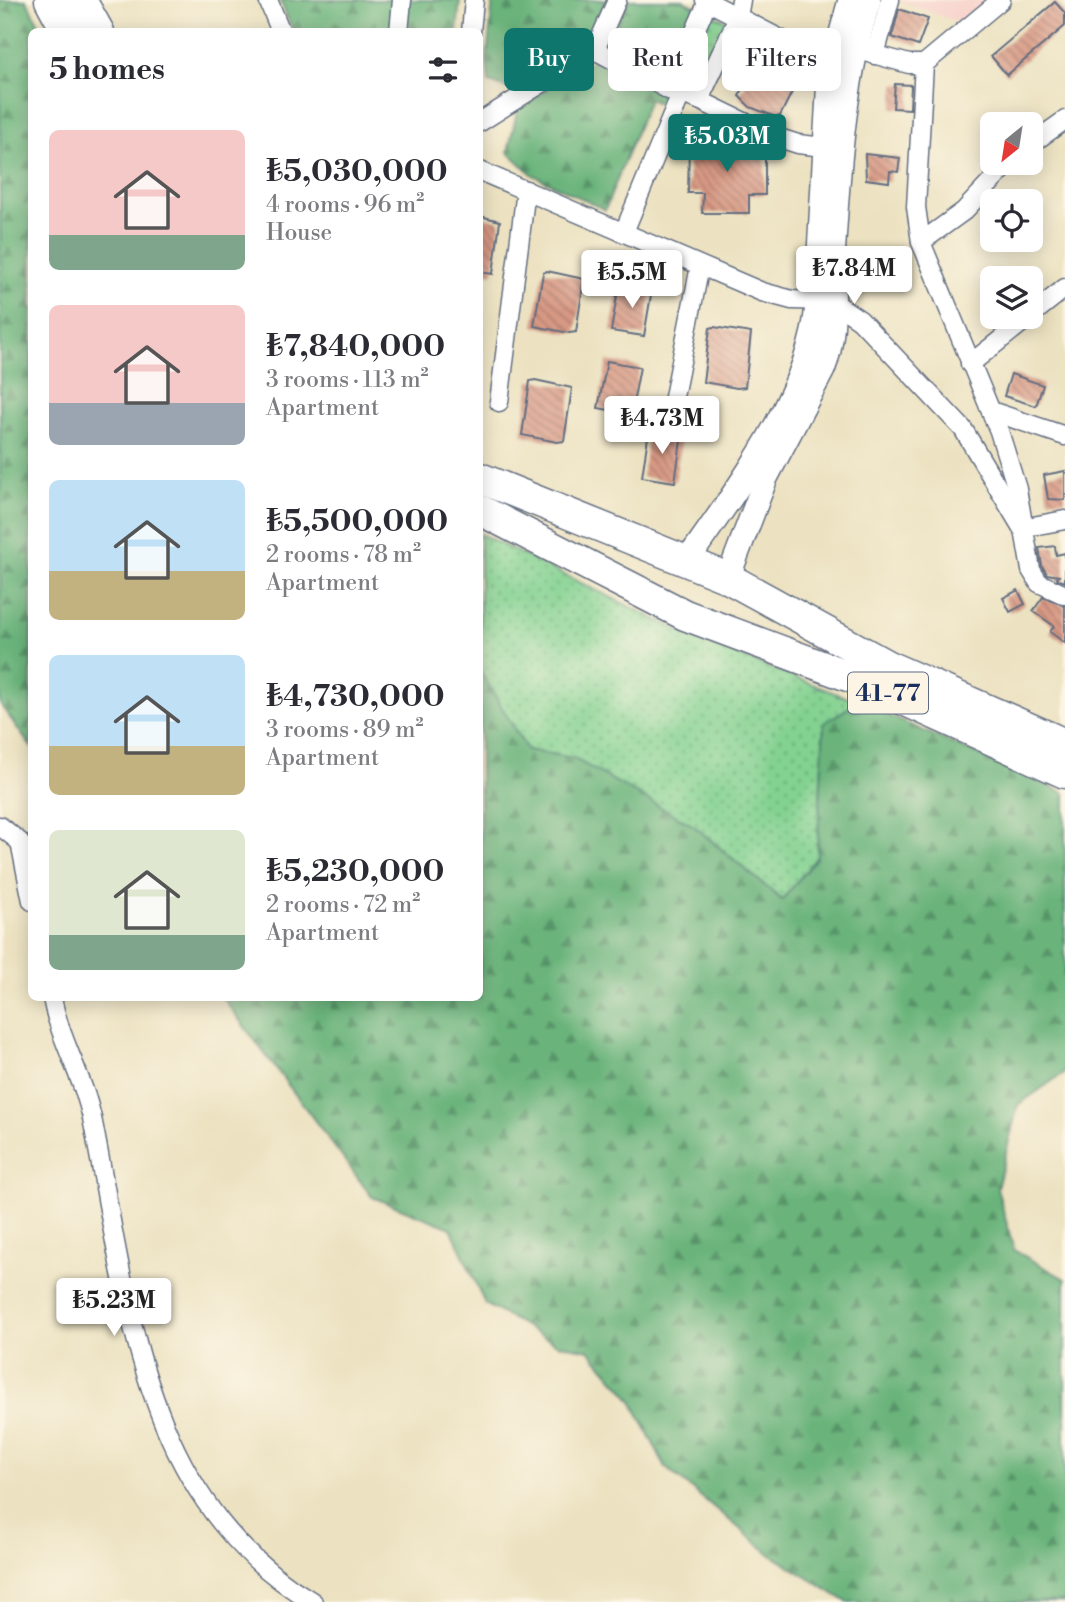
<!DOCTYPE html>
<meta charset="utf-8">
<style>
:root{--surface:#fff;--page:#f7f7f7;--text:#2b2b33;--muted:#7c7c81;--accent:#0f766e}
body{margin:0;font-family:"Libre Bodoni",serif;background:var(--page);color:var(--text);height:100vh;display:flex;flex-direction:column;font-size:26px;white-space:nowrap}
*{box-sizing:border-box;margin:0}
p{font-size:23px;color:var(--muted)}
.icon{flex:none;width:38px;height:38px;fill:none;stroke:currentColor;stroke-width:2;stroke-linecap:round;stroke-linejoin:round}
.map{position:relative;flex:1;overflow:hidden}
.details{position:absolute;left:28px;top:28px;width:455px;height:973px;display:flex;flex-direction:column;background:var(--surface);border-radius:10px;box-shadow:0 4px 18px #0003}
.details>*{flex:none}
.hud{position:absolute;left:504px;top:28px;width:455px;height:63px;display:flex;gap:14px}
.needle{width:46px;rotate:210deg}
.controls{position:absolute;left:980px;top:112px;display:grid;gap:14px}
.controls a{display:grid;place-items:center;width:63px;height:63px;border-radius:10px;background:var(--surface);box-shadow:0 4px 18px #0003;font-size:35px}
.price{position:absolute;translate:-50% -60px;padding:0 16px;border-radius:7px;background:#fff;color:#222;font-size:23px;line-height:46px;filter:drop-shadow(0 2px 4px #0008)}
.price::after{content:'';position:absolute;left:50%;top:42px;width:21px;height:16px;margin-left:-10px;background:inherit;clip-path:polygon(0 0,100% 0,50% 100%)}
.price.active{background:var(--accent);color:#fff}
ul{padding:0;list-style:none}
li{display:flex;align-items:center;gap:21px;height:175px;padding:0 21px}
li span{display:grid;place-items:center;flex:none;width:196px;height:140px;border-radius:10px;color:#555}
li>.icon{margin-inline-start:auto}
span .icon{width:84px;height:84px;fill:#fffc;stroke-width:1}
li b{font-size:30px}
h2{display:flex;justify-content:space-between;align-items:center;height:84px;padding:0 21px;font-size:30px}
.chip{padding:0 24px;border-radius:10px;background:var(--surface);box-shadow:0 4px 18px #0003;font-size:24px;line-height:63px}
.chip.active{background:var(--accent);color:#fff}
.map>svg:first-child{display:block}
</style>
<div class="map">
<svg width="1065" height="1602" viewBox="0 0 1065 1602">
<defs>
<pattern id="grass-dots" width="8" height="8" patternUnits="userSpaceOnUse" patternTransform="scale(1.75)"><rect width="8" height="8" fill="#83d291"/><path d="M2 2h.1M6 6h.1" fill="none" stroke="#6aab7a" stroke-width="1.8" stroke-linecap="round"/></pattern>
<pattern id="forest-firs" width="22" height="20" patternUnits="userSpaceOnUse" patternTransform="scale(1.75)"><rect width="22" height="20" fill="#6ab47b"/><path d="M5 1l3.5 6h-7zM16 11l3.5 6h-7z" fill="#569368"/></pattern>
<pattern id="building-back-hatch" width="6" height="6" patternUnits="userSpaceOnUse" patternTransform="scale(1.75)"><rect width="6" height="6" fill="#d89984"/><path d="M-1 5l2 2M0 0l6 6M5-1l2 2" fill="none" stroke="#ae7d6f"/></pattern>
</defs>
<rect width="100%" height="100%" fill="#fcf5e5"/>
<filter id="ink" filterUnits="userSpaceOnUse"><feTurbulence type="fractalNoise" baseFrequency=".0143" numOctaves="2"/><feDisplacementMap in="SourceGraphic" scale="14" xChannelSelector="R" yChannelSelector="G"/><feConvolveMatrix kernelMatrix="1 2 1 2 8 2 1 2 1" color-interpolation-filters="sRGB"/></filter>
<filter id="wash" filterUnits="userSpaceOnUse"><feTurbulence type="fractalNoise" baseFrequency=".00686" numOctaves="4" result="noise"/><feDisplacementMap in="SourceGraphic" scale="28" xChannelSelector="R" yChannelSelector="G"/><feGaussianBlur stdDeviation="1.57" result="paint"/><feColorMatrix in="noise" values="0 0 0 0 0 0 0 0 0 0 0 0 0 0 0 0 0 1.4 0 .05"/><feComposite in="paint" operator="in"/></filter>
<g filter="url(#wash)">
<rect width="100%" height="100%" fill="#ece2c1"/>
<path fill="#f7d0ca" d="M897 0H990L963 24Z"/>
<g fill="url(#grass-dots)" stroke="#4f8078" stroke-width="2">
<path d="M711 14 727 21 696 90 680 83Z"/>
<path d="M480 534 696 639 858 702 824 723 817 857 782 901 694 826 573 758 527 750 480 671Z"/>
</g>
<g fill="url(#forest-firs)" stroke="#42726c" stroke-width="2">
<path d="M0 0H26L43 31 32 32 31 747 0 704Z"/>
<path d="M280 0H396L393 31H293Z"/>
<path d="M407 0H460L457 31 404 32Z"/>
<path d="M493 0H607L585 46 516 91 489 82 487 59Z"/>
<path d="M628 0H683L698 8 665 81 605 49Z"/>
<path d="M595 59 669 95 664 105 649 99 605 210 533 175 508 152 518 107Z"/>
<path d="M480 671 527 750 573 758 694 826 782 900 817 857 824 723 858 702 1065 793V1072L1018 1105 997 1188 1014 1250 1065 1279V1602H847L773 1556 665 1467 631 1399 589 1350 557 1344 485 1304 451 1228 372 1197 223 998H480Z"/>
</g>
<g id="blocks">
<g fill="url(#building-back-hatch)">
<path d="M1055 2 1065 13V26L1007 75 991 56Z"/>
<path d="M899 9 928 19 918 46 892 37Z"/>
<path d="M761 58 787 68 798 80 780 116 776 117 750 107 739 96Z"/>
<path d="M895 84 911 85 910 109 893 108Z"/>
<path d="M727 133 733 139H752V147H765V195H749V213H702L703 193H688L689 144 703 145V140H721Z"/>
<path d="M865 154 900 158 898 172 890 171 889 182 866 179Z"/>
<path d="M480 216 500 221 493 274 480 272Z"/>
<path d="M547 271 584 279 576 332 569 333 534 326 543 273Z"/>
<path d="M619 284 652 289 644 336 611 331Z"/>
<path d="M714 327 751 333 745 387 737 388 703 382 710 328Z"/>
<path d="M607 361 640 367 631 414 598 408Z"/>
<path d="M1011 374 1043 385 1036 406 1004 396Z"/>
<path d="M535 380 572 388 564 441 557 442 522 435 530 381Z"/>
<path d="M649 430 682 434 675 482 642 477Z"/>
<path d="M1065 471V500L1048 499 1044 475Z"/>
<path d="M1055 546 1056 555 1065 553V582L1057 579 1059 576 1047 574 1042 566 1039 548Z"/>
<path d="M1018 590 1025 604 1010 612 1003 598Z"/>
<path d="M1043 597 1065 606V643L1050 632 1054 626 1033 611Z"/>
</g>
</g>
</g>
<g filter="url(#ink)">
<use href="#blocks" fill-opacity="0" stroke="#646e81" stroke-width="2"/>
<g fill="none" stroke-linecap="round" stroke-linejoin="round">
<g stroke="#646e81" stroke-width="21">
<g id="street">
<path d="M268 0 281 32"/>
<path d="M705 0 831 65"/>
<path d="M399 32 402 0"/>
<path d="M471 32 474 0"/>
<path d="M855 49 909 64H924L1001 0"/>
<path d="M595 50 669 90 699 100 773 136 798 144 824 147"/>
<path d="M875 55 890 0"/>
<path d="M924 64 916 207 921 242 999 431 1017 489 1031 570 1039 583 1065 595"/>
<path d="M669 90 708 1"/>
<path d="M699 100 738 17 741 0"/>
<path d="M480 122 595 50 617 0"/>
<path d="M1031 144 1065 120"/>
<path d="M480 171 762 292 792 300 832 301 860 320 963 429 1022 528 1065 520"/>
<path d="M624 232 681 94"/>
<path d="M921 242 964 211 1009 163"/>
<path d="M1031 315 1065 288"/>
<path d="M970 364 1029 317"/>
<path d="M499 402 526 190"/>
<path d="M991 411 1065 436"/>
<path d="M669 422 700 266"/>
<path d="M0 826 20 842 32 901"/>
<path d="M52 998C60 1041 85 1080 93 1123 128 1298 140 1500 313 1602"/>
</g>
</g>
<g stroke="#646e81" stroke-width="26">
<g id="secondary">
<path d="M819 253 829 77 850 0"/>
<path d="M687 561C736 490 811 392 817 304"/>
<path d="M728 578 766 478 823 370C839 331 831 285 834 243 839 161 845 79 869 0"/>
</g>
</g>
<g stroke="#646e81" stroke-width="33">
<g id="highway">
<path d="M50 0 67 32"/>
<path d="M81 0 99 32"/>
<path d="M480 478 728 578 886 665 1065 744"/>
<path d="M480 510 685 615 864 682 1065 773"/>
</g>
</g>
<use href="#street" stroke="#fff" stroke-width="18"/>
<use href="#secondary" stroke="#fff" stroke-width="23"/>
<use href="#highway" stroke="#fff" stroke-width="30"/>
</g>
</g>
<g text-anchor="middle" stroke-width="6" stroke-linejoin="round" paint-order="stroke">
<rect fill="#fcf5e5" stroke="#5e6a86" stroke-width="2" x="848" y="672.5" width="80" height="41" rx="5"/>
<g font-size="24" font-weight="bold" fill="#1b2f5e">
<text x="888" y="701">41-77</text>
</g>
</g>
</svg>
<div class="controls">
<a><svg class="needle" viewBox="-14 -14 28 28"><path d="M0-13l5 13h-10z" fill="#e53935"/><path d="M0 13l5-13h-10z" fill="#7c7c81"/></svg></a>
<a><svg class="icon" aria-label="locate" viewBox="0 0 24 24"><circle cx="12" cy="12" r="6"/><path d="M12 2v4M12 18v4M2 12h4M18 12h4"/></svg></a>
<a><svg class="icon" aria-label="layers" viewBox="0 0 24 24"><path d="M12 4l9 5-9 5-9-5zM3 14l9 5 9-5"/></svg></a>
</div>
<b class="price active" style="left:727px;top:174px">₺5.03M</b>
<b class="price" style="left:854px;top:306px">₺7.84M</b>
<b class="price" style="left:632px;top:310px">₺5.5M</b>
<b class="price" style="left:662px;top:456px">₺4.73M</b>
<b class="price" style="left:114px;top:1338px">₺5.23M</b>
<div class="hud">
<a class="chip active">Buy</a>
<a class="chip">Rent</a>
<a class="chip">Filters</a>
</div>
<section class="details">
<h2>5 homes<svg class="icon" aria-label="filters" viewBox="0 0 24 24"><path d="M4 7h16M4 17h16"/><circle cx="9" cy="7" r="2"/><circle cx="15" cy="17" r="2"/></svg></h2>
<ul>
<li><span style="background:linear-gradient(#f6c9c9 75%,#7fa58c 0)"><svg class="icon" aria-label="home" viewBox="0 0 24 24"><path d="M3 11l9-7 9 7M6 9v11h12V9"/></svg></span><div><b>₺5,030,000</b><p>4 rooms · 96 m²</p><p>House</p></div></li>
<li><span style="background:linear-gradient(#f6c9c9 70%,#9aa5b1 0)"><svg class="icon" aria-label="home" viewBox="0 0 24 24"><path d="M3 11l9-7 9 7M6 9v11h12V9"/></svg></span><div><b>₺7,840,000</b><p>3 rooms · 113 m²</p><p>Apartment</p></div></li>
<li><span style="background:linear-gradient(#bfe0f5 65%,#c2b280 0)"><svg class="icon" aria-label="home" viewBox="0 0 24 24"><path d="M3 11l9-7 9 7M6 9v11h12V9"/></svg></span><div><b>₺5,500,000</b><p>2 rooms · 78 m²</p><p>Apartment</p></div></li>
<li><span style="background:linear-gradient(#bfe0f5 65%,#c2b280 0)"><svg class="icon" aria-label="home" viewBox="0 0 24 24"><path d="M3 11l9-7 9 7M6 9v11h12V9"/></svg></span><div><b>₺4,730,000</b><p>3 rooms · 89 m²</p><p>Apartment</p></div></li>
<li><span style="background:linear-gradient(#dfe7d0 75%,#7fa58c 0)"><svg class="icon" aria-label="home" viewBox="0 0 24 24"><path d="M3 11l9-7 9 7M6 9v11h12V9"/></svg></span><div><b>₺5,230,000</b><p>2 rooms · 72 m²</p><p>Apartment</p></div></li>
</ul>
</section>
</div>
